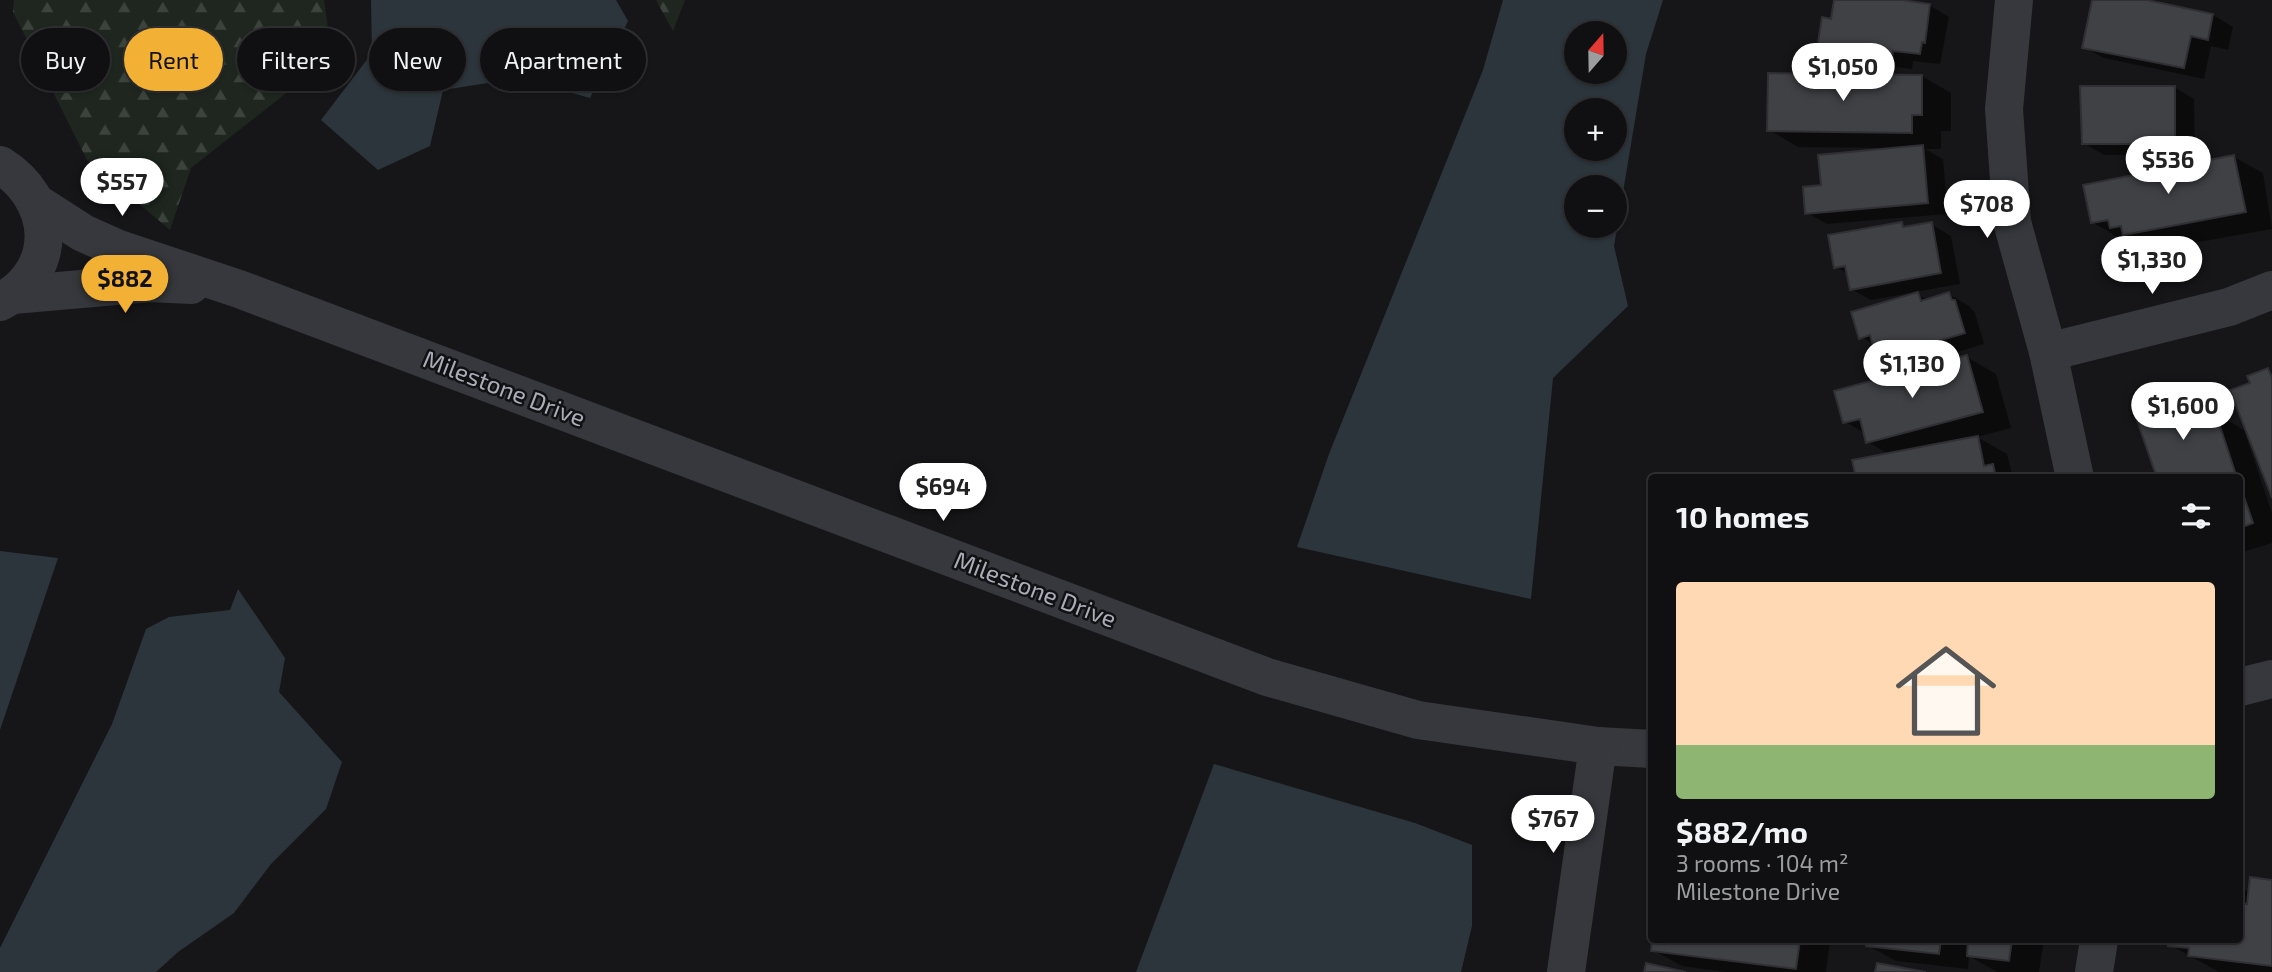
<!DOCTYPE html>
<meta charset="utf-8">
<style>
:root{--surface:#101012;--page:#1e1e20;--text:#f1f3f6;--muted:#9c9d9f;--line:#303032;--accent:#f2b134}
body{margin:0;font-family:"Exo 2",sans-serif;background:var(--page);color:var(--text);height:100vh;display:flex;flex-direction:column;font-size:26px;white-space:nowrap}
*{box-sizing:border-box;margin:0}
p{font-size:23px;color:var(--muted)}
.icon{flex:none;width:38px;height:38px;fill:none;stroke:currentColor;stroke-width:2;stroke-linecap:round;stroke-linejoin:round}
.map{position:relative;flex:1;overflow:hidden}
.panel{position:absolute;left:1648px;top:474px;width:595px;height:469px;display:flex;flex-direction:column;background:var(--surface);border-radius:7px;box-shadow:0 2px 5px #0004,0 0 0 2px var(--line)}
.panel>*{flex:none}
.top-card{position:absolute;left:21px;top:28px;width:665px;height:63px;display:flex;gap:14px}
.needle{width:46px;rotate:20deg}
.tools{position:absolute;left:1564px;top:21px;display:grid;gap:14px}
.tools a{display:grid;place-items:center;width:63px;height:63px;border-radius:50%;background:var(--surface);box-shadow:0 2px 5px #0004,0 0 0 2px var(--line);font-size:35px}
.price{position:absolute;translate:-50% -60px;padding:0 16px;border-radius:24px;background:#fff;color:#222;font-size:23px;line-height:46px;filter:drop-shadow(0 2px 4px #0008)}
.price::after{content:'';position:absolute;left:50%;top:42px;width:21px;height:16px;margin-left:-10px;background:inherit;clip-path:polygon(0 0,100% 0,50% 100%)}
.price.current{background:var(--accent);color:#111}
ul{padding:0;list-style:none}
li{display:grid;align-content:center;gap:14px;height:371px;padding:0 28px}
li+li{border-top:2px solid var(--line)}
li span{display:grid;place-items:center;height:217px;border-radius:7px;color:#555}
li>.icon{margin-inline-start:auto}
span .icon{width:126px;height:126px;fill:#fffc;stroke-width:1}
li b{font-size:30px}
h2{display:flex;justify-content:space-between;align-items:center;height:84px;padding:0 28px;font-size:30px}
.tag{padding:0 24px;border-radius:32px;background:var(--surface);box-shadow:0 2px 5px #0004,0 0 0 2px var(--line);font-size:24px;line-height:63px}
.tag.current{background:var(--accent);color:#111}
.map>svg:first-child{display:block}
</style>
<div class="map">
<svg width="2272" height="972" viewBox="0 0 2272 972">
<defs>
<pattern id="forest-firs" width="22" height="20" patternUnits="userSpaceOnUse" patternTransform="scale(1.75)"><rect width="22" height="20" fill="#1e261f"/><path d="M5 1l3.5 6h-7zM16 11l3.5 6h-7z" fill="#3c433d"/></pattern>
</defs>
<rect width="100%" height="100%" fill="#161618"/>
<g fill="url(#forest-firs)">
<path d="M14 0H324L332 57 191 168 170 230 87 160 13 12Z"/>
<path d="M656 0H685L673 31Z"/>
</g>
<g fill="#2c353c" fill-rule="evenodd">
<path d="M371 0H616L628 21 590 98 520 78 443 90 430 146 378 170 321 120 372 53Z"/>
<path d="M1503 0H1663L1646 54 1614 246 1628 306 1553 378 1531 599 1297 547 1329 454 1483 70ZM1615 33V72H1577V33ZM1615 110V149H1577V110ZM1577 187H1615V226H1577Z"/>
<path d="M0 551 58 558 0 730Z"/>
<path d="M238 589 285 658 279 692 342 762 326 809 271 864 234 913 178 952 156 972H0V948L112 724 146 629 169 617 230 610Z"/>
<path d="M1214 764 1415 823 1472 845V926L1461 972H1136Z"/>
</g>
<g fill="#0007">
<path d="M1836 0H1883L1929 5 1949 17 1940 64 1913 61 1912 69 1839 60 1819 48 1833 21Z"/>
<path d="M2094 0H2138L2213 15 2233 27 2228 50 2211 46 2204 79 2104 58 2084 47Z"/>
<path d="M1922 76 1951 93V131H1941V149H1925L1943 159 1948 214 1827 224 1807 213 1822 187 1883 148 1798 147 1769 130Z"/>
<path d="M2174 87 2194 99 2195 155H2104L2084 143Z"/>
<path d="M2234 157 2263 173 2272 229 2154 250 2130 237 2121 239 2092 222Z"/>
<path d="M1902 224 1909 228 1931 224 1951 236 1960 284 1871 300 1851 289 1849 274 1836 267Z"/>
<path d="M1915 293 1928 300 1949 294 1969 306 1975 313 1984 344 1899 370 1879 358 1875 345 1861 337Z"/>
<path d="M1967 357 1996 374 2011 428 1977 437 2007 454 2013 478H1857L1890 455 1868 442 1866 434 1844 421Z"/>
<path d="M2173 397 2203 417 2215 413 2244 430 2272 513V543L2240 553V478H2158Z"/>
<path d="M2272 882V972H2219L2170 945 2171 940H2240V887L2250 893Z"/>
<path d="M1654 940H1830L1826 972H1725L1682 966 1653 950Z"/>
<path d="M1868 940H2044L2039 972H1997L1969 956 1968 969 1896 961 1867 945Z"/>
</g>
<g fill="#404145" stroke="#303034" stroke-width="2">
<path d="M1834 0H1902L1930 4 1925 43 1922 42 1920 54 1893 51 1892 59 1817 49 1822 17 1831 19Z"/>
<path d="M2092 0H2147L2213 14 2208 40 2191 36 2184 68 2082 48Z"/>
<path d="M1768 73 1922 75V115H1912V133L1767 131Z"/>
<path d="M2080 86H2175V144H2082Z"/>
<path d="M1923 145 1928 203 1805 214 1803 187 1821 185 1818 155Z"/>
<path d="M2234 155 2246 212 2123 235 2121 226 2110 228 2108 220 2091 223 2083 185Z"/>
<path d="M1902 222 1903 227 1932 222 1941 273 1850 290 1845 266 1834 268 1828 235Z"/>
<path d="M1918 292 1921 301 1949 292 1952 300H1955L1965 333 1877 359 1870 335 1859 339 1851 312Z"/>
<path d="M1967 355 1983 412 1866 443 1860 419 1843 423 1834 391Z"/>
<path d="M2268 368 2272 378V498L2230 390 2250 383 2247 376Z"/>
<path d="M2173 395 2183 421 2215 411 2237 478H2157L2132 406Z"/>
<path d="M1978 436 1984 466 1993 464 1996 478H1856L1852 460Z"/>
<path d="M2240 485 2253 523 2240 528Z"/>
<path d="M2250 877 2272 880V966L2188 956 2189 948 2168 946 2169 940H2240V903L2247 904Z"/>
<path d="M1652 939V940H1800L1796 969 1651 951Z"/>
<path d="M1866 940H1941L1939 954 1866 946Z"/>
<path d="M1968 940H2012L2009 961 1967 956Z"/>
<path d="M1646 963 1686 972H1644Z"/>
<path d="M1877 963 1926 972H1875Z"/>
</g>
<g fill="none" stroke-linecap="round" stroke-linejoin="round">
<g stroke="#37383d" stroke-width="38">
<path d="M2014 0 2004 109 2012 222 2048 352 2075 478"/>
<path d="M0 165C55 199 61 270 0 302"/>
<path d="M38 204 83 233 119 249 239 289 1267 677 1418 720 1598 746 1652 749"/>
<path d="M13 295 150 283 191 285"/>
<path d="M2048 352 2229 307 2272 290"/>
<path d="M2240 687 2272 679"/>
<path d="M1566 972 1598 746"/>
<path d="M2094 972 2099 940"/>
</g>
</g>
<g text-anchor="middle" stroke-width="5" stroke-linejoin="round" paint-order="stroke">
<g font-size="24" fill="#a8adb8" stroke="#111113">
<text transform="translate(504 389) rotate(21)" y="8">Milestone Drive</text>
<text transform="translate(1035 590) rotate(21)" y="8">Milestone Drive</text>
</g>
</g>
</svg>
<div class="tools">
<a><svg class="needle" viewBox="-14 -14 28 28"><path d="M0-13l5 13h-10z" fill="#e53935"/><path d="M0 13l5-13h-10z" fill="#9c9d9f"/></svg></a>
<a>+</a>
<a>−</a>
</div>
<b class="price" style="left:1843px;top:103px">$1,050</b>
<b class="price" style="left:2168px;top:196px">$536</b>
<b class="price" style="left:122px;top:218px">$557</b>
<b class="price" style="left:1987px;top:240px">$708</b>
<b class="price" style="left:2152px;top:296px">$1,330</b>
<b class="price current" style="left:125px;top:315px">$882</b>
<b class="price" style="left:1912px;top:400px">$1,130</b>
<b class="price" style="left:2183px;top:442px">$1,600</b>
<b class="price" style="left:943px;top:523px">$694</b>
<b class="price" style="left:1553px;top:855px">$767</b>
<div class="top-card">
<a class="tag">Buy</a>
<a class="tag current">Rent</a>
<a class="tag">Filters</a>
<a class="tag">New</a>
<a class="tag">Apartment</a>
</div>
<section class="panel">
<h2>10 homes<svg class="icon" aria-label="filters" viewBox="0 0 24 24"><path d="M4 7h16M4 17h16"/><circle cx="9" cy="7" r="2"/><circle cx="15" cy="17" r="2"/></svg></h2>
<ul>
<li><span style="background:linear-gradient(#ffd9b3 75%,#8fb573 0)"><svg class="icon" aria-label="home" viewBox="0 0 24 24"><path d="M3 11l9-7 9 7M6 9v11h12V9"/></svg></span><div><b>$882/mo</b><p>3 rooms · 104 m²</p><p>Milestone Drive</p></div></li>
</ul>
</section>
</div>
